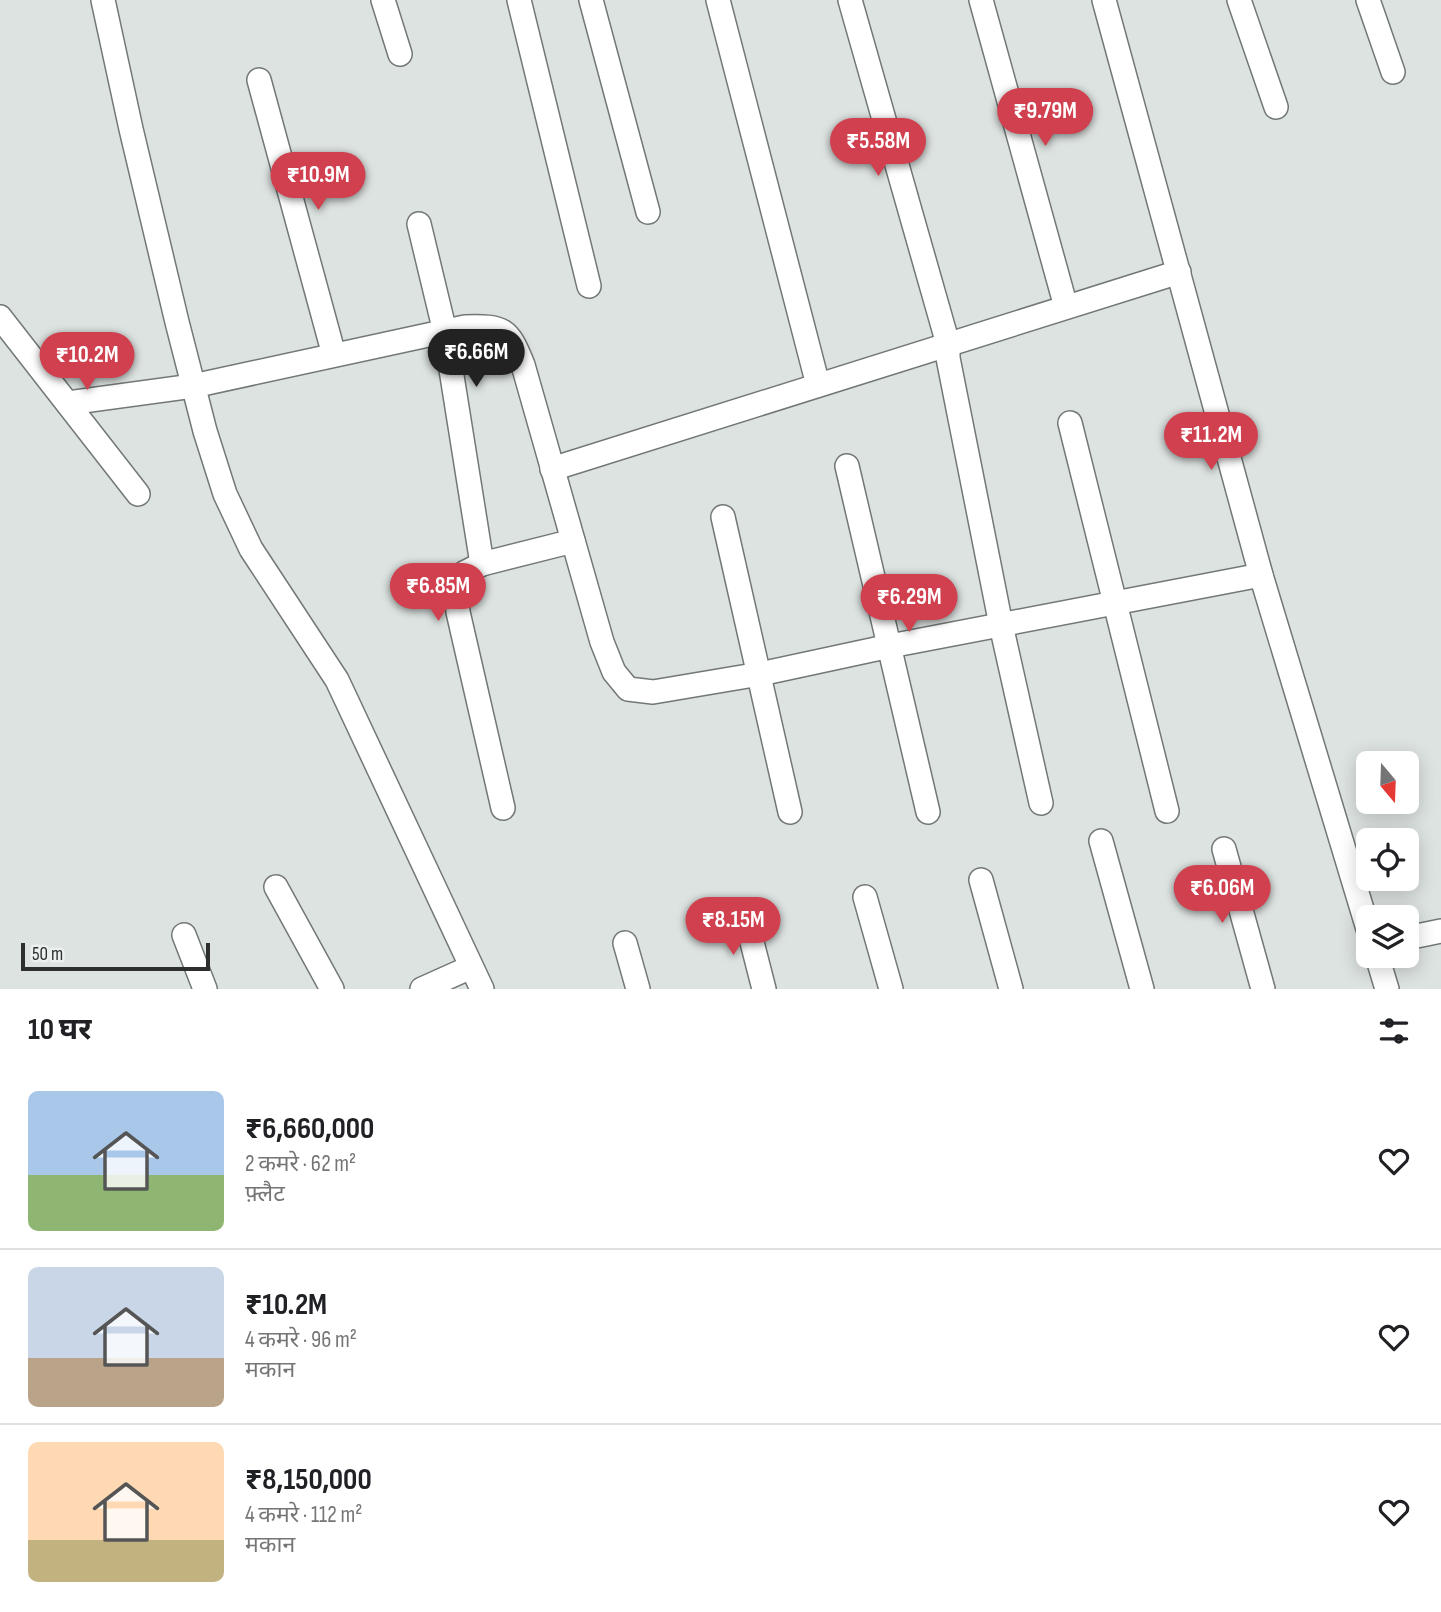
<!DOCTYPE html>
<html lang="hi">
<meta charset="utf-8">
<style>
:root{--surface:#fff;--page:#f2f2f2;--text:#202124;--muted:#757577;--line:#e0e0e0;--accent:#d0404e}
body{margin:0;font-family:"Sofia Sans Condensed","Noto Sans Devanagari",sans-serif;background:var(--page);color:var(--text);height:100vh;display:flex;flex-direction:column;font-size:26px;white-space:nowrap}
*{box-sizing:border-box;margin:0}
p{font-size:23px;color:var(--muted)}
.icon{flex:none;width:38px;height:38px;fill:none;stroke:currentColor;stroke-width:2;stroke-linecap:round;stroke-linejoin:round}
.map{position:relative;height:989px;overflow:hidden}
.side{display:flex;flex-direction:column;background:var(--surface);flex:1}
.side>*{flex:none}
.needle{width:46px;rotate:161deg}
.fabs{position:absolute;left:1356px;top:751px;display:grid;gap:14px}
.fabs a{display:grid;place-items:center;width:63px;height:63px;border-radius:10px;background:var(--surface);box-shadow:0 4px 18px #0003;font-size:35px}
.scale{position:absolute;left:21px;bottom:18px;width:189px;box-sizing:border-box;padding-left:7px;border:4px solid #2c2f2e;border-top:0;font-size:19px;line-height:24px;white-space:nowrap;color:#2c2f2e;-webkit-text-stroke:5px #eaf1ef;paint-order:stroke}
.price{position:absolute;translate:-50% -60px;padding:0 16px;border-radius:24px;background:var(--accent);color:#fff;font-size:23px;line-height:46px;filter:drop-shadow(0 2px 4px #0008)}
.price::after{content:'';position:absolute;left:50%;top:42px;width:21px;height:16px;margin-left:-10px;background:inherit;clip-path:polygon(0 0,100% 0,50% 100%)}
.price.selected{background:#222;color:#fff}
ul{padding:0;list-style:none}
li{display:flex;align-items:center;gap:21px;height:175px;padding:0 28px}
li+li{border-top:2px solid var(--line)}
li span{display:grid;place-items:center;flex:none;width:196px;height:140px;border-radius:10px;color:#555}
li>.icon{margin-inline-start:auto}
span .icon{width:84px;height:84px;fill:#fffc;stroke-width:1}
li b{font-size:30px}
h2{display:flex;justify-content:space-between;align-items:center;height:84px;padding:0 28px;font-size:30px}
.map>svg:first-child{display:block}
</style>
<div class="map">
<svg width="1441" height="989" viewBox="0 0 1441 989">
<rect width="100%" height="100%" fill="#dde3e1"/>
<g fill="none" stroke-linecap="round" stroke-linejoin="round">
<g stroke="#727876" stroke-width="26">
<g id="minor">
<path d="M103 0 131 129 177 322 205 431 225 494 251 549 337 680 482 989"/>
<path d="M383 0 400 54"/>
<path d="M519 0 589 286"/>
<path d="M591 0 648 212"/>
<path d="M718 0 818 385"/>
<path d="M850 0 948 344V358L1001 625 1041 803"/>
<path d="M981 0 1066 307"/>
<path d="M1104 0 1261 575 1368 929"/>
<path d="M1239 0 1276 107"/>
<path d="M1368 0 1393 72"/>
<path d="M259 80 334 355"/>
<path d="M419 224 445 332 482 564"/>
<path d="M0 317 138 494"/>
<path d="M68 403 193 386 465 327C504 326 508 328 523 365L602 642 614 672 628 689 653 692 760 674 890 646 1261 575"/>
<path d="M1070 423 1167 811"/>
<path d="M847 466 928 812"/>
<path d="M552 469 1179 272"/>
<path d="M723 517 790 812"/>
<path d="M503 808 458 612 457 589 464 573 482 564 573 541"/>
<path d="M1101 841 1142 989"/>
<path d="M1224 849 1263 989"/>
<path d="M981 880 1011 989"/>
<path d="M276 887 332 989"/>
<path d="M865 897 891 989"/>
<path d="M745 915 764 989"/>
<path d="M184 935 205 989"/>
<path d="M1407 938 1441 931"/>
<path d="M625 943 638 989"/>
<path d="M1377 956 1387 989"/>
<path d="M422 989 471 967"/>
</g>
</g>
<use href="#minor" stroke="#fff" stroke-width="23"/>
</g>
</svg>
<div class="fabs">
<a><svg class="needle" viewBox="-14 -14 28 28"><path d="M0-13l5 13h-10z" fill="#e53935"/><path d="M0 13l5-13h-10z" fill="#757577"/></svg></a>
<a><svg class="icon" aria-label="locate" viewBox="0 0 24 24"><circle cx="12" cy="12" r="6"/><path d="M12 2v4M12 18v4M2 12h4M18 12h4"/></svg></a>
<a><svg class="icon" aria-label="layers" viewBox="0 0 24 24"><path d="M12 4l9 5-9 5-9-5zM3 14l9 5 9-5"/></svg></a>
</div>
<div class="scale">50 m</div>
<b class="price" style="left:1045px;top:148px">₹9.79M</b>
<b class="price" style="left:878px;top:178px">₹5.58M</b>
<b class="price" style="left:318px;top:212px">₹10.9M</b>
<b class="price selected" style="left:476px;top:389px">₹6.66M</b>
<b class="price" style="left:87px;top:392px">₹10.2M</b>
<b class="price" style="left:1211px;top:472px">₹11.2M</b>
<b class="price" style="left:438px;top:623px">₹6.85M</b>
<b class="price" style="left:909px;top:634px">₹6.29M</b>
<b class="price" style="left:1222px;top:925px">₹6.06M</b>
<b class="price" style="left:733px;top:957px">₹8.15M</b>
</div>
<section class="side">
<h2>10 घर<svg class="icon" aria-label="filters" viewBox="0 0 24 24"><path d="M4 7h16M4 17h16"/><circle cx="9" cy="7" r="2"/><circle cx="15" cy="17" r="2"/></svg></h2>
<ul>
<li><span style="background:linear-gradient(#a9c7e8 60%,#8fb573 0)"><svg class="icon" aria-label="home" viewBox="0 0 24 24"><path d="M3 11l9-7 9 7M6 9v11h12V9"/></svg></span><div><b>₹6,660,000</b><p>2 कमरे · 62 m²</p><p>फ़्लैट</p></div><svg class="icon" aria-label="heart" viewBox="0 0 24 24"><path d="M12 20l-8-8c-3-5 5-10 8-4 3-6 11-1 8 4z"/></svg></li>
<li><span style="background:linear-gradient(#c9d6e8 65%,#b9a48a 0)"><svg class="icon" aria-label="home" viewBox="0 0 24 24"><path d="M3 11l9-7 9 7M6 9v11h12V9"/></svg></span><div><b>₹10.2M</b><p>4 कमरे · 96 m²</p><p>मकान</p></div><svg class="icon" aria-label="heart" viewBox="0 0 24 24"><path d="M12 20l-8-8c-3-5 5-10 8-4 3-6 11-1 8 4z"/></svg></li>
<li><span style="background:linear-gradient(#ffd9b3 70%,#c2b280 0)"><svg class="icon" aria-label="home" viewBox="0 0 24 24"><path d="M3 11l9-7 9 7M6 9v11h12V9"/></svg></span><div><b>₹8,150,000</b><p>4 कमरे · 112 m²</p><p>मकान</p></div><svg class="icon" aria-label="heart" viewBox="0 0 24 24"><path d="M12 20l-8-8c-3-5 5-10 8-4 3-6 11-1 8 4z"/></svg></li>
</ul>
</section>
